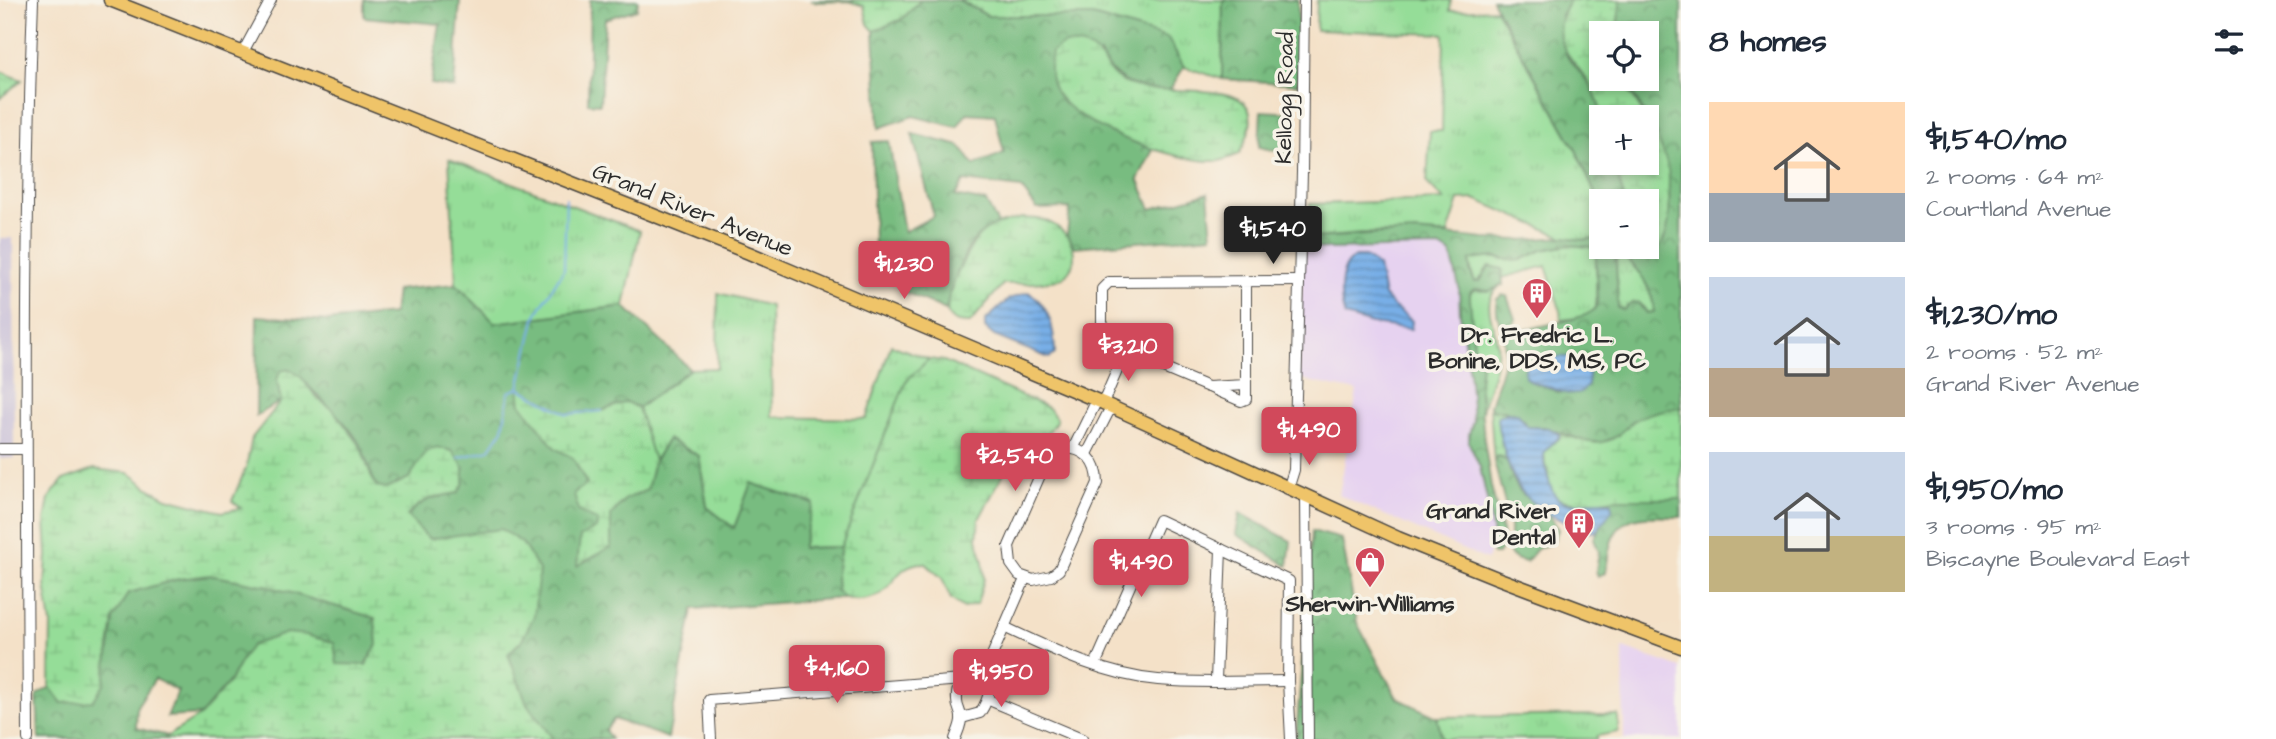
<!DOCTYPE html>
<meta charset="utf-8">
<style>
:root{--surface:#fff;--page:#f6f6f7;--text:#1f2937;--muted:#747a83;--accent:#d1495b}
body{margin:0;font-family:"Architects Daughter",sans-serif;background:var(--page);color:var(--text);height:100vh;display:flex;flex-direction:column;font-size:26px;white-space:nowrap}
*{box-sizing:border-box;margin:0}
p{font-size:23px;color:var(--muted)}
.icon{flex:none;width:38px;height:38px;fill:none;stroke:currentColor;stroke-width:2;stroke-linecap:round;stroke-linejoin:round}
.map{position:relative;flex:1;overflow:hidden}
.panel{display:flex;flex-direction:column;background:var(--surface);width:595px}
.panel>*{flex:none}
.buttons{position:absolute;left:1589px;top:21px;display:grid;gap:14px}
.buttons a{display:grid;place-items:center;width:70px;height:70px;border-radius:0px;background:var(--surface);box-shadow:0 4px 10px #0003;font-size:35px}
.price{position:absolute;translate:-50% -60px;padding:0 16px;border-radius:7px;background:var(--accent);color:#fff;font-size:23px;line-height:46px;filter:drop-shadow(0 2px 4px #0008)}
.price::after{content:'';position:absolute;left:50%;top:42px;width:21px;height:16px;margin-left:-10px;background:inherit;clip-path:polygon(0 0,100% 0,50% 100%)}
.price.on{background:#222;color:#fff}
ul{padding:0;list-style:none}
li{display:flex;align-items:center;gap:21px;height:175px;padding:0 28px}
li span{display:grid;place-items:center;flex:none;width:196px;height:140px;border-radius:0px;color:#555}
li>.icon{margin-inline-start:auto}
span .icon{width:84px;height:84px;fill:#fffc;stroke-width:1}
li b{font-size:30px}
h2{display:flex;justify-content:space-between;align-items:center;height:84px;padding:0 28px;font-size:30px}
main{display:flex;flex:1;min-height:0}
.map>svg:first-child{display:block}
</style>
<main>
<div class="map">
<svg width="1681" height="739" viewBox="0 0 1681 739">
<defs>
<pattern id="grass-tufts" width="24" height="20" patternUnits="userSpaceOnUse" patternTransform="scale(1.75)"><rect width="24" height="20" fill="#95dd98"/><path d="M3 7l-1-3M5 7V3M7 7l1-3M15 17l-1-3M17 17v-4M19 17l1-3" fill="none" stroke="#81be83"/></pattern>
<pattern id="forest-crowns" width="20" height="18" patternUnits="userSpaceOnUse" patternTransform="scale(1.75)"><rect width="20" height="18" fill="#78bc80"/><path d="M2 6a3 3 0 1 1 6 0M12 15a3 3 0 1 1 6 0" fill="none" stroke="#639969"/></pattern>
<pattern id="wetland-marsh" width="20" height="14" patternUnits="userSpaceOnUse" patternTransform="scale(1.75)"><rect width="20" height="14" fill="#95dd98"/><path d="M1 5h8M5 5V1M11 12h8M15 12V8" fill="none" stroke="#81be83"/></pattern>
<pattern id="water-rules" width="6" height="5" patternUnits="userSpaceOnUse" patternTransform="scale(1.75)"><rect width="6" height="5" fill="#78afe7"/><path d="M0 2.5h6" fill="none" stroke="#638fbb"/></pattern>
</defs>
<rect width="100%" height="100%" fill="#f7f3e8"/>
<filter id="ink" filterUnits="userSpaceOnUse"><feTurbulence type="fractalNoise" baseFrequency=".0143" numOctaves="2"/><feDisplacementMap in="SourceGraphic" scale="14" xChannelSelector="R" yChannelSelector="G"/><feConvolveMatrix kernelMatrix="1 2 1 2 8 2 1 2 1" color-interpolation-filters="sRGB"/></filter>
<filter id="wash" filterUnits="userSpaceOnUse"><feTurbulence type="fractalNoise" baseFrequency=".00686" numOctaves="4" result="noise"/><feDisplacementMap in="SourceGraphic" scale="28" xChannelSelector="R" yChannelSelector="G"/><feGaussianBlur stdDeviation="1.57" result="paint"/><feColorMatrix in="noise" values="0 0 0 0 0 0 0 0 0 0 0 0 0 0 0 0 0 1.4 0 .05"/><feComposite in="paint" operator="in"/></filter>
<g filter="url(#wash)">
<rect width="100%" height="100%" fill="#f4e1c8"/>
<g fill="#e6d2f0">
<path d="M1457 238 1493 539 1487 560 1339 495 1357 391 1299 379 1303 240Z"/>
<path d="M1623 648 1681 668V739H1624Z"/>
</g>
<path fill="#c8bfd8" d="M0 238H13L14 458 0 459Z"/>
<g fill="url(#grass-tufts)" stroke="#608462" stroke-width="2">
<path d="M958 0H1223L1222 79 1184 67 1167 38 1093 16H988Z"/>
<path d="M1317 0H1451L1450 11 1496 9 1577 152 1601 207V237L1583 240 1563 237 1475 199 1459 200 1448 234 1374 233 1314 238 1310 204 1444 200 1427 183 1430 131H1442L1444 34 1316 30Z"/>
<path d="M0 71 22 80 0 98Z"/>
<path d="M449 159 640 231 624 306 494 323 456 284Z"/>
<path d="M1569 245 1591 247 1596 252V308L1586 317 1561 320 1560 309 1546 266 1502 278V269L1489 266 1478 282 1474 281 1469 261 1476 257H1484L1521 260 1542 250Z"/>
<path d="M1620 253C1637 267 1654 289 1654 312L1647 313 1643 306 1632 303 1623 310 1618 308 1616 261 1618 254Z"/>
<path d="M1498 288C1480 302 1495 324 1497 343 1500 367 1486 390 1482 412L1479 381 1481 363 1474 346 1470 323V294L1474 289 1482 291Z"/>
<path d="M718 293 770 306 772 417 866 419 891 345 929 359 906 381 841 547 801 548 752 484 734 528 707 507 699 456 668 439 654 461 638 408 690 369 717 368Z"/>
<path d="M1490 406 1492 409 1511 413 1499 415 1498 427 1507 461 1501 456 1495 458 1494 462Z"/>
<path d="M1618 715V732L1597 736V739H1442L1437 717Z"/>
</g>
<g fill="url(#forest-crowns)" stroke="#527456" stroke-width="2" fill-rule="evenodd">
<path d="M364 0H460L454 88 431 84 440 24 364 17Z"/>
<path d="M590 0H638L637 9 605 19 600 104 588 103Z"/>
<path d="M921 0H958L988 16H1093L1168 38 1184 67 1169 91C1136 88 1116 85 1100 54L1066 104 1109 132 1153 150 1138 179 1151 209 1208 193 1212 236 1074 247 1067 235 1070 208 1037 209 1021 188 964 181 955 196 986 202 998 224C989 229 980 232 974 240 963 254 949 292 946 310L905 292V266L874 249 872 142 889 141 904 232 934 216 912 134 960 146 974 165 1004 153 995 115 967 113 957 127 913 116 879 128 874 31 902 19Z"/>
<path d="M1223 0H1298V84L1222 79Z"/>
<path d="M1492 0H1570L1561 15 1566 54 1592 87 1603 117 1601 163H1614L1625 201H1601V207L1577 152Z"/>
<path d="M1621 0H1681V408L1634 421 1616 437 1603 442H1588L1544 427H1528L1521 417 1514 413 1492 409 1490 406C1494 388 1504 371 1505 353 1506 334 1494 317 1497 299L1502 295 1507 296 1515 319 1514 325 1521 331C1534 326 1592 319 1596 307 1601 296 1595 266 1596 252L1591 247 1569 245 1542 250 1521 260 1514 261 1495 257 1470 260V271L1475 282 1480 281 1489 266 1502 269 1503 285 1489 291 1474 289 1470 293V299L1474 346 1481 363 1479 381 1484 439 1491 486 1502 531 1503 545 1498 554H1493L1491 548 1493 538 1490 513 1480 467 1469 443V434L1473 421 1470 380 1460 314 1459 287 1451 254 1440 247 1325 249 1313 247 1310 243 1314 238 1416 232 1484 239 1521 240 1563 237 1583 240 1601 237V247H1647L1649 249 1662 243C1678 200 1667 156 1646 116 1640 103 1629 91 1622 79H1647V33H1616ZM1620 253C1637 267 1654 289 1654 312L1647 313 1638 302 1632 303 1623 310 1618 308 1616 261 1618 254ZM1570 357 1560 393 1548 387 1536 384 1534 358Z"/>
<path d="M1261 111 1294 113 1293 155 1259 147Z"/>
<path d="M456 284 495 323 624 306 690 369 638 408 626 402 602 411 567 414 519 389 555 448 573 458 587 484 598 521 597 528 611 547V515L625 499 647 490 654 461 668 439 699 456 707 507 734 528 751 483 814 504 802 548 841 547 836 574 837 590 845 598 693 609 668 738 614 719 605 730 611 739H553L527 704 508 654 522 640 539 570 522 543 501 530 429 539 407 517C421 499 436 496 458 493L409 478 386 490 377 487C370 474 367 459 360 445 347 420 319 400 301 377L280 393 281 401 256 416 257 316 328 321 393 314 396 290Z"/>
<path d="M1498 456 1507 461C1510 472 1514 485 1522 493 1535 507 1551 512 1558 530L1553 542 1537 549 1526 562 1516 559 1510 554V523L1494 462Z"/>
<path d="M1614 499H1681V517C1655 517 1623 510 1612 540 1608 550 1608 562 1605 573L1598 576 1596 571 1599 552 1594 538 1600 528 1610 502 1607 501Z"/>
<path d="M1240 513 1291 541 1288 566 1236 534Z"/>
<path d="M1312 531 1342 539 1357 623 1397 698 1437 717 1442 739H1296Z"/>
<path d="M210 575 268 586 375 618 377 645 366 665H337L245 654 230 681 201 715 167 717 178 691 155 679 137 706 136 728 168 736 163 739H39L37 695 50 687 62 703 104 684 113 619 128 593 178 579Z"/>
</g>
<g fill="url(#wetland-marsh)" stroke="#608462" stroke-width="2">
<path d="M811 0H921L902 19 874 31 868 24 864 6 849 1 816 2Z"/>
<path d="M1570 0H1621L1616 33H1601V79H1622C1637 105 1663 139 1668 170 1670 179 1668 188 1669 197 1670 217 1669 232 1659 249L1654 251 1647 247V201H1625L1614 163H1625L1628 170 1645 168 1650 154 1647 149V117H1603C1599 107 1597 95 1591 86 1571 54 1544 41 1570 0Z"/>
<path d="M1064 44C1114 45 1094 71 1128 84 1172 101 1288 67 1239 154 1232 157 1225 160 1218 161 1178 163 1079 128 1057 94 1048 81 1049 66 1052 52Z"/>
<path d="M1022 218C1027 219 1033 218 1038 219 1066 223 1089 257 1062 278 1054 284 1016 283 1003 284L970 323C963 323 955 323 950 317 938 306 970 243 981 234 992 224 1008 222 1022 218Z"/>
<path d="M929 359 944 361 1049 408 1057 420 1049 431 1008 465 979 519 977 539 983 562 984 579 977 604 964 608 951 599 942 578 925 563C903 563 899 575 886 589 878 599 856 603 845 598 841 596 839 593 837 590L836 574 841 547 906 381Z"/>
<path d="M290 369 301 377 317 398 333 410 360 445 371 476 377 487 386 489 409 478 426 452 437 447 452 451 464 467V483L458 493C436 496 421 499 407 516L429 539 501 529 522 543 539 570 534 616 522 640 508 654 527 704 553 739H163L201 715 230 681 245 654 252 645 287 633 306 635 334 643 337 664 366 665 377 645 375 618 268 586 210 575 178 579 128 593 113 619 104 684 93 701 62 703 50 687 51 624 45 585 47 555 45 521 49 498 63 480 94 469 129 473 150 489 167 498 222 512 241 508 232 501 246 468 252 438 281 401 277 381 280 371Z"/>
<path d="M519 388 567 414 602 411 626 402 638 408 654 461 647 490 625 499 611 515V547L577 566 580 537 596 528 598 521 578 511 574 493 587 484 573 458 555 448 521 404Z"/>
<path d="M1681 408V499H1614L1583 504 1561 500 1555 497 1550 488 1544 455 1547 448 1560 438V434C1574 437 1590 445 1603 442 1617 440 1624 428 1634 421 1648 412 1665 409 1681 408Z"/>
</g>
<g fill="url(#water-rules)" stroke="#526d89" stroke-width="2">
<path d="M1647 149 1650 154 1649 164 1641 171 1632 173 1625 163H1647Z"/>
<path d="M1355 257H1365L1378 266 1384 296 1393 306 1412 321 1411 329 1372 324 1345 316C1339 299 1338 266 1355 257Z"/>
<path d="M1028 292C1049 303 1055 332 1055 354L1049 358 994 336 985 328V321L1009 299Z"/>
<path d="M1570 357 1580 362 1589 374 1588 385C1575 402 1562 391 1546 386 1537 383 1532 384 1525 377 1521 352 1553 357 1570 357Z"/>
<path d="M1507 413 1518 414 1528 427 1549 428 1560 434C1558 444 1545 445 1544 455 1543 463 1546 470 1548 477 1558 523 1586 493 1612 503V510L1596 532C1584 532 1576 527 1565 522 1527 505 1515 490 1504 450 1501 439 1497 428 1497 417Z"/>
</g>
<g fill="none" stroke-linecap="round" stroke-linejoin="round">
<g stroke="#78afe7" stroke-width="2">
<path d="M519 388 567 414 602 411"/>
<path d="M458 458 489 450 503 429 509 392 519 388 536 315 564 269 566 198"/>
</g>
</g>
</g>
<g filter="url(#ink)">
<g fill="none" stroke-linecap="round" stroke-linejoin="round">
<g stroke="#494643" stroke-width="12">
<g id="minor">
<path d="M243 52 271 0"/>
<path d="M1246 281V385L1208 387 1125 352 1110 339 1102 322V289L1109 282 1299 281"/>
<path d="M1211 388 1241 401 1246 399V385"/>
<path d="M1103 403 1125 352"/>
<path d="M1063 448C1085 448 1098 461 1098 483L1059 570 1051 576 1033 580 1019 575 1011 564 1009 546 1048 457Z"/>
<path d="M0 449H26"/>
<path d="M1073 449 1097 400"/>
<path d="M1087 454 1111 407"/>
<path d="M1288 489 1294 470 1302 172 1304 0"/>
<path d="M1306 497 1308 739"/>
<path d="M1004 627C1053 650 1104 675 1158 680 1201 684 1245 681 1288 681"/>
<path d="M1095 665 1159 520 1289 581 1288 681 1291 739"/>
<path d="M987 667 1025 579"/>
<path d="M1216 680 1221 549"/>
<path d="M989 700 1082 739"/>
<path d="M962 718 980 713C991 696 991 686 987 667"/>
<path d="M28 739C27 493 24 246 33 0"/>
<path d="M711 739 709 700 962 680"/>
<path d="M955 739C957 733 962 724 961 717 961 712 957 707 957 701 955 681 970 671 987 667"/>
</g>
</g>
<g stroke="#494643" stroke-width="15">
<path id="major" d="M110 0 749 253 1103 403 1398 538 1497 578 1681 647"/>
</g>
<use href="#minor" stroke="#fff" stroke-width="10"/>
<use href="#major" stroke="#efc469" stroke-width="12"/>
</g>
</g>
<defs>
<g id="building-pin" transform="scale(1.575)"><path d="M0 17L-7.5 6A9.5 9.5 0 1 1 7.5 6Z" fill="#d1495b" stroke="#f7f3e8"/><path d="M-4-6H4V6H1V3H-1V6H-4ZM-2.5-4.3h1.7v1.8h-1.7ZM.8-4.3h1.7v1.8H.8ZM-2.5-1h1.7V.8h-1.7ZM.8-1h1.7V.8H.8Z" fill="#fff"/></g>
<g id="shop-pin" transform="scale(1.575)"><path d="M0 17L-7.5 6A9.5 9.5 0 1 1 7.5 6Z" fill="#d1495b" stroke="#f7f3e8"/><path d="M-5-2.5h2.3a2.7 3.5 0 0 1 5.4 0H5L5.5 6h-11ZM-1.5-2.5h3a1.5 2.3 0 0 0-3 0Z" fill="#fff"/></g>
</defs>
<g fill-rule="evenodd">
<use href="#building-pin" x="1537" y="293"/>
<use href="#building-pin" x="1579" y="523"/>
<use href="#shop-pin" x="1370" y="562"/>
</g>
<g text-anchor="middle" stroke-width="7" stroke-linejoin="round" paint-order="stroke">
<g font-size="23" fill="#2b2b2b" stroke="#f7f3e8">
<text transform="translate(1284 98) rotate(-89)" y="8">Kellogg Road</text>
<text transform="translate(693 209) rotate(22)" y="8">Grand River Avenue</text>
</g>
<g font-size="23" font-weight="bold" fill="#2b2b2b" stroke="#f7f3e8">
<text x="1537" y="342">Dr. Fredric L.<tspan x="1537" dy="26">Bonine, DDS, MS, PC</tspan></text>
<text x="1556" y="518" text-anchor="end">Grand River<tspan x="1556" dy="26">Dental</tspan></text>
<text x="1370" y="611">Sherwin-Williams</text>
</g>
</g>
</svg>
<div class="buttons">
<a><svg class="icon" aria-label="locate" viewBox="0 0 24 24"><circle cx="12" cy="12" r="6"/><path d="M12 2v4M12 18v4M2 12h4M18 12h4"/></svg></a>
<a>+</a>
<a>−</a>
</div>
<b class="price on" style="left:1273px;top:266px">$1,540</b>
<b class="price" style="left:904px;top:301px">$1,230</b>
<b class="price" style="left:1128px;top:383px">$3,210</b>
<b class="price" style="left:1309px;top:467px">$1,490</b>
<b class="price" style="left:1015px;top:493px">$2,540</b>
<b class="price" style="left:1141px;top:599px">$1,490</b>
<b class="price" style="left:837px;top:705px">$4,160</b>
<b class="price" style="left:1001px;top:709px">$1,950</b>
</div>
<section class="panel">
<h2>8 homes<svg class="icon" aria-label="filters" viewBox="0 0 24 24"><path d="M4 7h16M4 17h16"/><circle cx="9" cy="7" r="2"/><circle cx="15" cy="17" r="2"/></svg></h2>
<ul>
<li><span style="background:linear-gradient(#ffd9b3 65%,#9aa5b1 0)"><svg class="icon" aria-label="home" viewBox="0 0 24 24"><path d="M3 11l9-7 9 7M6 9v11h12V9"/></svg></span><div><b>$1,540/mo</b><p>2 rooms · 64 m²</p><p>Courtland Avenue</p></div></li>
<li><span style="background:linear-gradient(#c9d6e8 65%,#b9a48a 0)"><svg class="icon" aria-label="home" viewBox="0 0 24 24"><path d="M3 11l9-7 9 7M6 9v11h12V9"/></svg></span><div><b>$1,230/mo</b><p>2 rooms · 52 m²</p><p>Grand River Avenue</p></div></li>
<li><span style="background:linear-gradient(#c9d6e8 60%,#c2b280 0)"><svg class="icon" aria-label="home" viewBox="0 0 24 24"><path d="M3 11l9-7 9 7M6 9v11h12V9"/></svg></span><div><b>$1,950/mo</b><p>3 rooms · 95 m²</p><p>Biscayne Boulevard East</p></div></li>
</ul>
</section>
</main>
